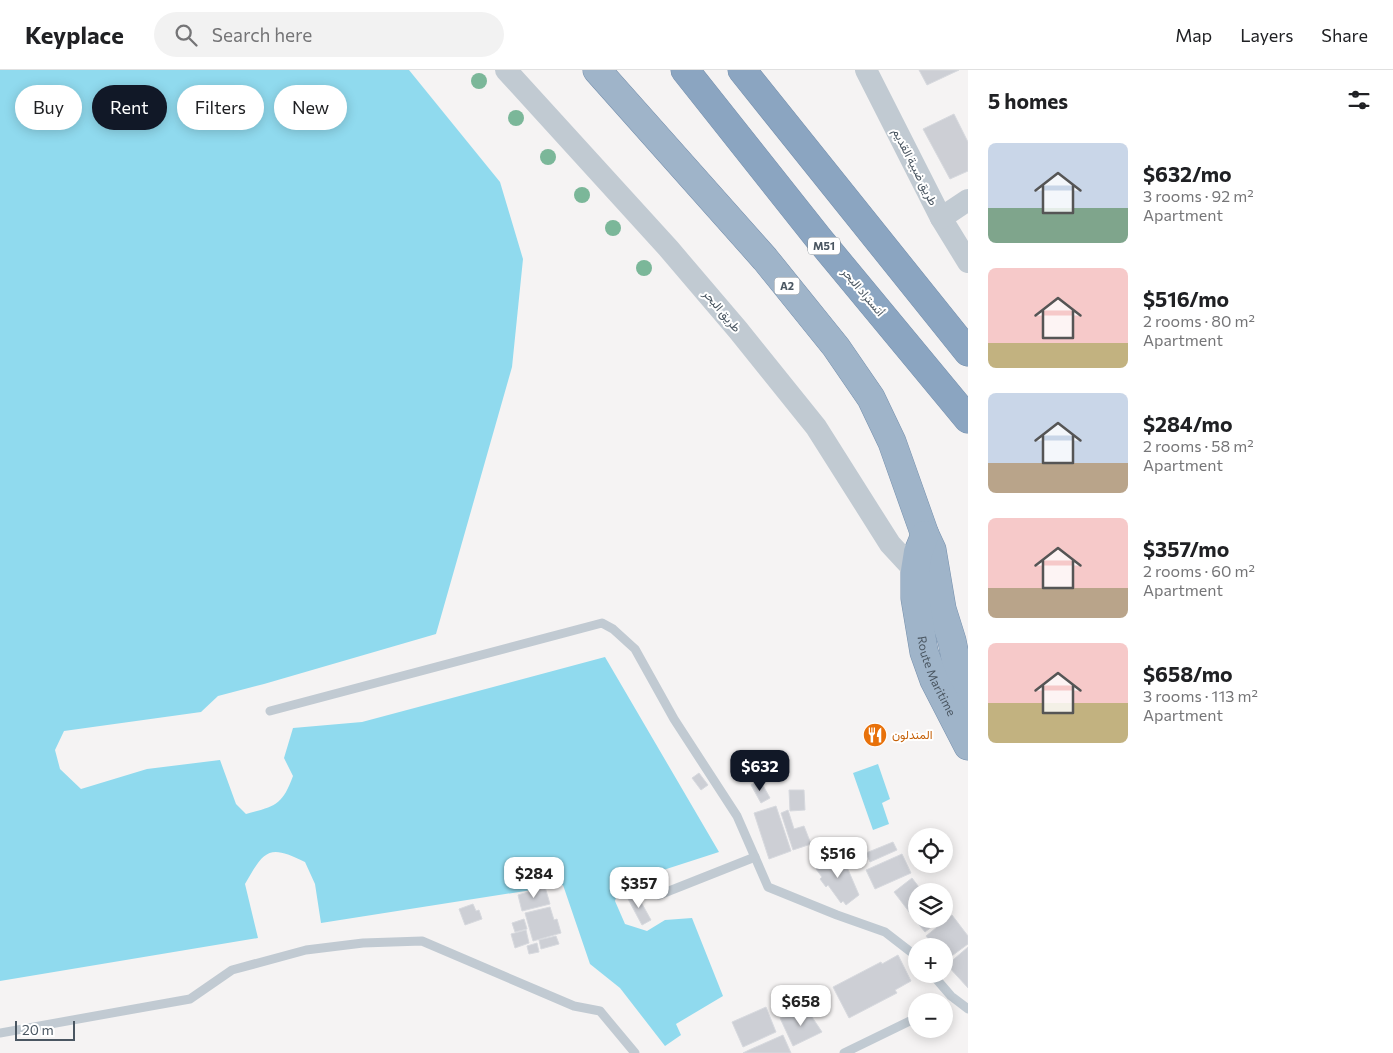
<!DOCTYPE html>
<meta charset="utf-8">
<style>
:root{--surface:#fff;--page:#f2f2f2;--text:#202124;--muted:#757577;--line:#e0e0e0;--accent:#111827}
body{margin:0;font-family:Commissioner,Vazirmatn,sans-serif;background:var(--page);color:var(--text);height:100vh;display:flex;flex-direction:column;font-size:19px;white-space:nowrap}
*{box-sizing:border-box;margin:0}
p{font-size:16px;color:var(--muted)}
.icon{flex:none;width:28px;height:28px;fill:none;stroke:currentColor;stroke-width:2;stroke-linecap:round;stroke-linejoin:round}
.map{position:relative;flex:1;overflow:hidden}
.details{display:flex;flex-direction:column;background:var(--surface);width:425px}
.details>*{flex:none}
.guide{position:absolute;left:15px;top:15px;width:475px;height:45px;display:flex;gap:10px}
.tools{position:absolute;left:908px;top:758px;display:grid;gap:10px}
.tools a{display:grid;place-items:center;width:45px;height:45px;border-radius:50%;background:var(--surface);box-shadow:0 2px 12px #0003;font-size:25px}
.scale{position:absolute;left:15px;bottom:12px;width:60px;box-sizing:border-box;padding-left:5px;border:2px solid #4a5661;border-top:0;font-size:14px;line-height:18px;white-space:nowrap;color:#4a5661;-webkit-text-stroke:4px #fff;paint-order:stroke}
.price{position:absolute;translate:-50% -42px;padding:0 11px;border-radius:10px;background:#fff;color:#222;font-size:16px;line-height:32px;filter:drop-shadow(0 1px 2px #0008)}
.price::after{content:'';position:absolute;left:50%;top:30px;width:15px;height:11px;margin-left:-8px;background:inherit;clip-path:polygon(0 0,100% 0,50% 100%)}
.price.selected{background:var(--accent);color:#fff}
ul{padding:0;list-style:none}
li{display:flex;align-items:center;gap:15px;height:125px;padding:0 20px}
li span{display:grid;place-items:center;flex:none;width:140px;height:100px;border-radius:8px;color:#555}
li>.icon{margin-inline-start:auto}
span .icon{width:60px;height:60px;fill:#fffc;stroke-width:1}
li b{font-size:21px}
h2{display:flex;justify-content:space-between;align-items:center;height:60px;padding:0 20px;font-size:21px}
.pill{padding:0 18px;border-radius:22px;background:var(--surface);box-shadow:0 2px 12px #0003;font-size:18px;line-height:45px}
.pill.selected{background:var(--accent);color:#fff}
header{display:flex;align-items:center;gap:30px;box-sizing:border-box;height:70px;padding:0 25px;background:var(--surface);border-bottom:1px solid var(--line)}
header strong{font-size:24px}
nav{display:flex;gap:28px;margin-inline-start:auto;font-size:18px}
.search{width:350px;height:45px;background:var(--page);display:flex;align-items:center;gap:12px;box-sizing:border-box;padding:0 18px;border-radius:28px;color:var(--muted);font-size:19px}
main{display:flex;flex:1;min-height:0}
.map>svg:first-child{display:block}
</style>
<header>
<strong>Keyplace</strong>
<div class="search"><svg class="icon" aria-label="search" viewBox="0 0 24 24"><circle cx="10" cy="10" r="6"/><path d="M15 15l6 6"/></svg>Search here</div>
<nav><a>Map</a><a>Layers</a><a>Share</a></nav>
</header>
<main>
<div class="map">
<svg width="968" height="983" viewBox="0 0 968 983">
<rect width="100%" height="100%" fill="#f5f3f3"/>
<g fill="#90daee">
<path d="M0 0H409L500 112 523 189 512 297 436 564 264 614 218 626 201 642 64 661 55 680 60 699 81 719 147 699 220 690 236 734 246 744C275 736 282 736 293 706L284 688 293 658 362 652 605 587 719 782 620 814 615 831 625 854 647 861 665 850 692 848 723 926 676 954 681 965 665 976 620 918 590 894 563 815 321 853 315 814 305 792C268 773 264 781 245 814L258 868 0 911Z"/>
<path d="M878 694 890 729 882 733 889 754 873 760 853 703Z"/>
</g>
<g fill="#cdcfd5" stroke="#d7d9de">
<path d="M919 0H959L927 15Z"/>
<path d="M954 44 968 72V101L950 109 923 59Z"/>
<path d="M699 703 708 715 701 720 692 708Z"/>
<path d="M760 710 770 728 761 733 751 715Z"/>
<path d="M789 720H804L805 740 790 741Z"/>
<path d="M776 736 791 781 769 789 754 743Z"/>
<path d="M788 740 794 759 804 756 811 774 793 780 781 743Z"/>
<path d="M829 770 832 782 814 786 811 775Z"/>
<path d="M893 772 897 780 870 792 866 783Z"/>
<path d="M840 781 859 825 846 835 843 831 841 833 828 815 826 817 820 809 822 807 816 799Z"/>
<path d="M902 784 911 803 875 819 866 800Z"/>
<path d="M912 808 922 821H916V839L910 843 894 822Z"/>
<path d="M545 817 550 834 522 841 518 825Z"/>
<path d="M636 823 651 850 642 855 627 827Z"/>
<path d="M473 834 476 841 479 840 482 849 465 855 459 839Z"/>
<path d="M550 837 554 850 557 849 561 863 533 871 525 843Z"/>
<path d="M916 842V849H942L925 862 911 845Z"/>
<path d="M952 845 968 866V874L945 891 944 889V876H934L926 866Z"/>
<path d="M524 849 527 859 515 862 512 853Z"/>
<path d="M526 860 529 873 515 878 511 864Z"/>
<path d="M556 866 559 874 541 879 539 870Z"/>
<path d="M537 873 539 882 529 884 527 876Z"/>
<path d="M968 877V918L947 895Z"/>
<path d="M898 885 911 911 895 920 897 923 849 948 833 917 881 892 882 894Z"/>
<path d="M808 934 810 944 822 962 793 976 780 948 797 945Z"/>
<path d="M766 937 776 962 743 977 732 952Z"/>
<path d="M783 965 791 983H743L749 980Z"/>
</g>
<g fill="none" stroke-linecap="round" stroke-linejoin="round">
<g stroke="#7690ad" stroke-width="29">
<g id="trunk">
<path d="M597 0 765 189 836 277 871 328 892 372 925 465 932 480 942 539 952 571 960 611 957 651"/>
<path id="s1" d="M925 465 918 482 915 501V528L924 582 934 610 968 676"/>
</g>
</g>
<g stroke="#7690ad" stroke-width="29">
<g id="motorway">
<path d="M685 0 819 169 968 349"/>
<path d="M742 0 968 282"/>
</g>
</g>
<g stroke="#c1cad2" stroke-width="9">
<path d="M270 641 602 553 613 559 635 579 674 649 737 746 768 817 837 845 885 862 916 886"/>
<path d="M659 825 755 787"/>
<path d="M932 904 951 926 968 939"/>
<path d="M0 963 190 929 232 900 306 880 363 873 422 871 574 936 600 941 635 983"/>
<path d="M844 983 916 948"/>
</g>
<g stroke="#c1cad2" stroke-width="22">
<path d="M506 0 669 179 738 260 816 357 890 474 915 501 927 504"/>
<path d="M866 0 941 148 968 192"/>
<path d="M941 148 968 130"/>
</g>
<use href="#trunk" stroke="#9fb4c9" stroke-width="28"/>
<use href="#motorway" stroke="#8ba5c1" stroke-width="28"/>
</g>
<g fill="#7bb799">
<circle cx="479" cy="11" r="8"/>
<circle cx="516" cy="48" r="8"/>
<circle cx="548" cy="87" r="8"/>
<circle cx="582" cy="125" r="8"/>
<circle cx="613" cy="158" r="8"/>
<circle cx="644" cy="198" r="8"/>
</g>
<defs>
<g id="restaurant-disc" transform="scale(1.25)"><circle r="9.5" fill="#e8710a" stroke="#fff"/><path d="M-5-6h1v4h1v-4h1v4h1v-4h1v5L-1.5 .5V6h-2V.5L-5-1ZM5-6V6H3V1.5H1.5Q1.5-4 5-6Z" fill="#fff"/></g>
</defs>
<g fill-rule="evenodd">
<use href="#restaurant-disc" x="875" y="665"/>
</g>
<g text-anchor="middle" stroke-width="4" stroke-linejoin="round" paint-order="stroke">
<g fill="#fff" stroke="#808990" stroke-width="1">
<rect x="808" y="167.5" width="32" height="17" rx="4"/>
<rect x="774.5" y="207.5" width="25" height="17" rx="4"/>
</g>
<g font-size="11" font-weight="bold" fill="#4a5661">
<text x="824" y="180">M51</text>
<text x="787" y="220">A2</text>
</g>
<g font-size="12" fill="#4a5661" stroke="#fff">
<text transform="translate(915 97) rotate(63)" y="4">طريق ضبية القديم</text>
<text transform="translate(863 222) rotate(50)" y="4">أتستراد البحر</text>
<text transform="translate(722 241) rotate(50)" y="4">طريق البحر</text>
<text dy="4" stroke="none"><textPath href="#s1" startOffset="146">Route Maritime</textPath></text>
</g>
<g font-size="12" fill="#c56008" stroke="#fff" text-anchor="start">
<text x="892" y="669">المندلون</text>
</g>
</g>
</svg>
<div class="tools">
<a><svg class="icon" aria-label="locate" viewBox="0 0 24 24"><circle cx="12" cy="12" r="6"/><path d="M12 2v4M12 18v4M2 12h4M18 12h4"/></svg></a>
<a><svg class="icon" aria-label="layers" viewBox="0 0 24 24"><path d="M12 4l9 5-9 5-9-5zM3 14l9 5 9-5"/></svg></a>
<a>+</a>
<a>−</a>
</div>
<div class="scale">20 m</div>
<b class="price selected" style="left:760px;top:722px">$632</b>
<b class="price" style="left:838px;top:809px">$516</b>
<b class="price" style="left:534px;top:829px">$284</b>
<b class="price" style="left:639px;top:839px">$357</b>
<b class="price" style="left:801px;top:957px">$658</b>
<div class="guide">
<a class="pill">Buy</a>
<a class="pill selected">Rent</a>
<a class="pill">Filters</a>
<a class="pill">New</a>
</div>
</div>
<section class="details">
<h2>5 homes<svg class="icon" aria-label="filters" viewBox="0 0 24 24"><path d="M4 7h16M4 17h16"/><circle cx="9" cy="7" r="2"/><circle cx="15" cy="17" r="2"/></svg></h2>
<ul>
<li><span style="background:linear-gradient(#c9d6e8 65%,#7fa58c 0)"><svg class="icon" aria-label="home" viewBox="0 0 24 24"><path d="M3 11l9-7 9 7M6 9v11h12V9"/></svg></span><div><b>$632/mo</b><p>3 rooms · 92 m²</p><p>Apartment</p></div></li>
<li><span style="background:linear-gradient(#f6c9c9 75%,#c2b280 0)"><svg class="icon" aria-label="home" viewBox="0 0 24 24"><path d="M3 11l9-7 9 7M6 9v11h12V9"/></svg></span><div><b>$516/mo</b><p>2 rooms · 80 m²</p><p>Apartment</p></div></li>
<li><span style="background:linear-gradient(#c9d6e8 70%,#b9a48a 0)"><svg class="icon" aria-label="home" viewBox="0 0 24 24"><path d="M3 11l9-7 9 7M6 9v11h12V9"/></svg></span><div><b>$284/mo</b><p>2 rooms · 58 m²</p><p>Apartment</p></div></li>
<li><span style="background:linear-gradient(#f6c9c9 70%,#b9a48a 0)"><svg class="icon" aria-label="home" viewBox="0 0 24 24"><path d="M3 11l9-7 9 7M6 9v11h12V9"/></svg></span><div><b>$357/mo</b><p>2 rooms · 60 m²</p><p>Apartment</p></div></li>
<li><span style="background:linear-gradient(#f6c9c9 60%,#c2b280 0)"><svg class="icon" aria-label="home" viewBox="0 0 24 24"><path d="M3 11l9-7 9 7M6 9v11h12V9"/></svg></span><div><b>$658/mo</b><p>3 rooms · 113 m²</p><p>Apartment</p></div></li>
</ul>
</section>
</main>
